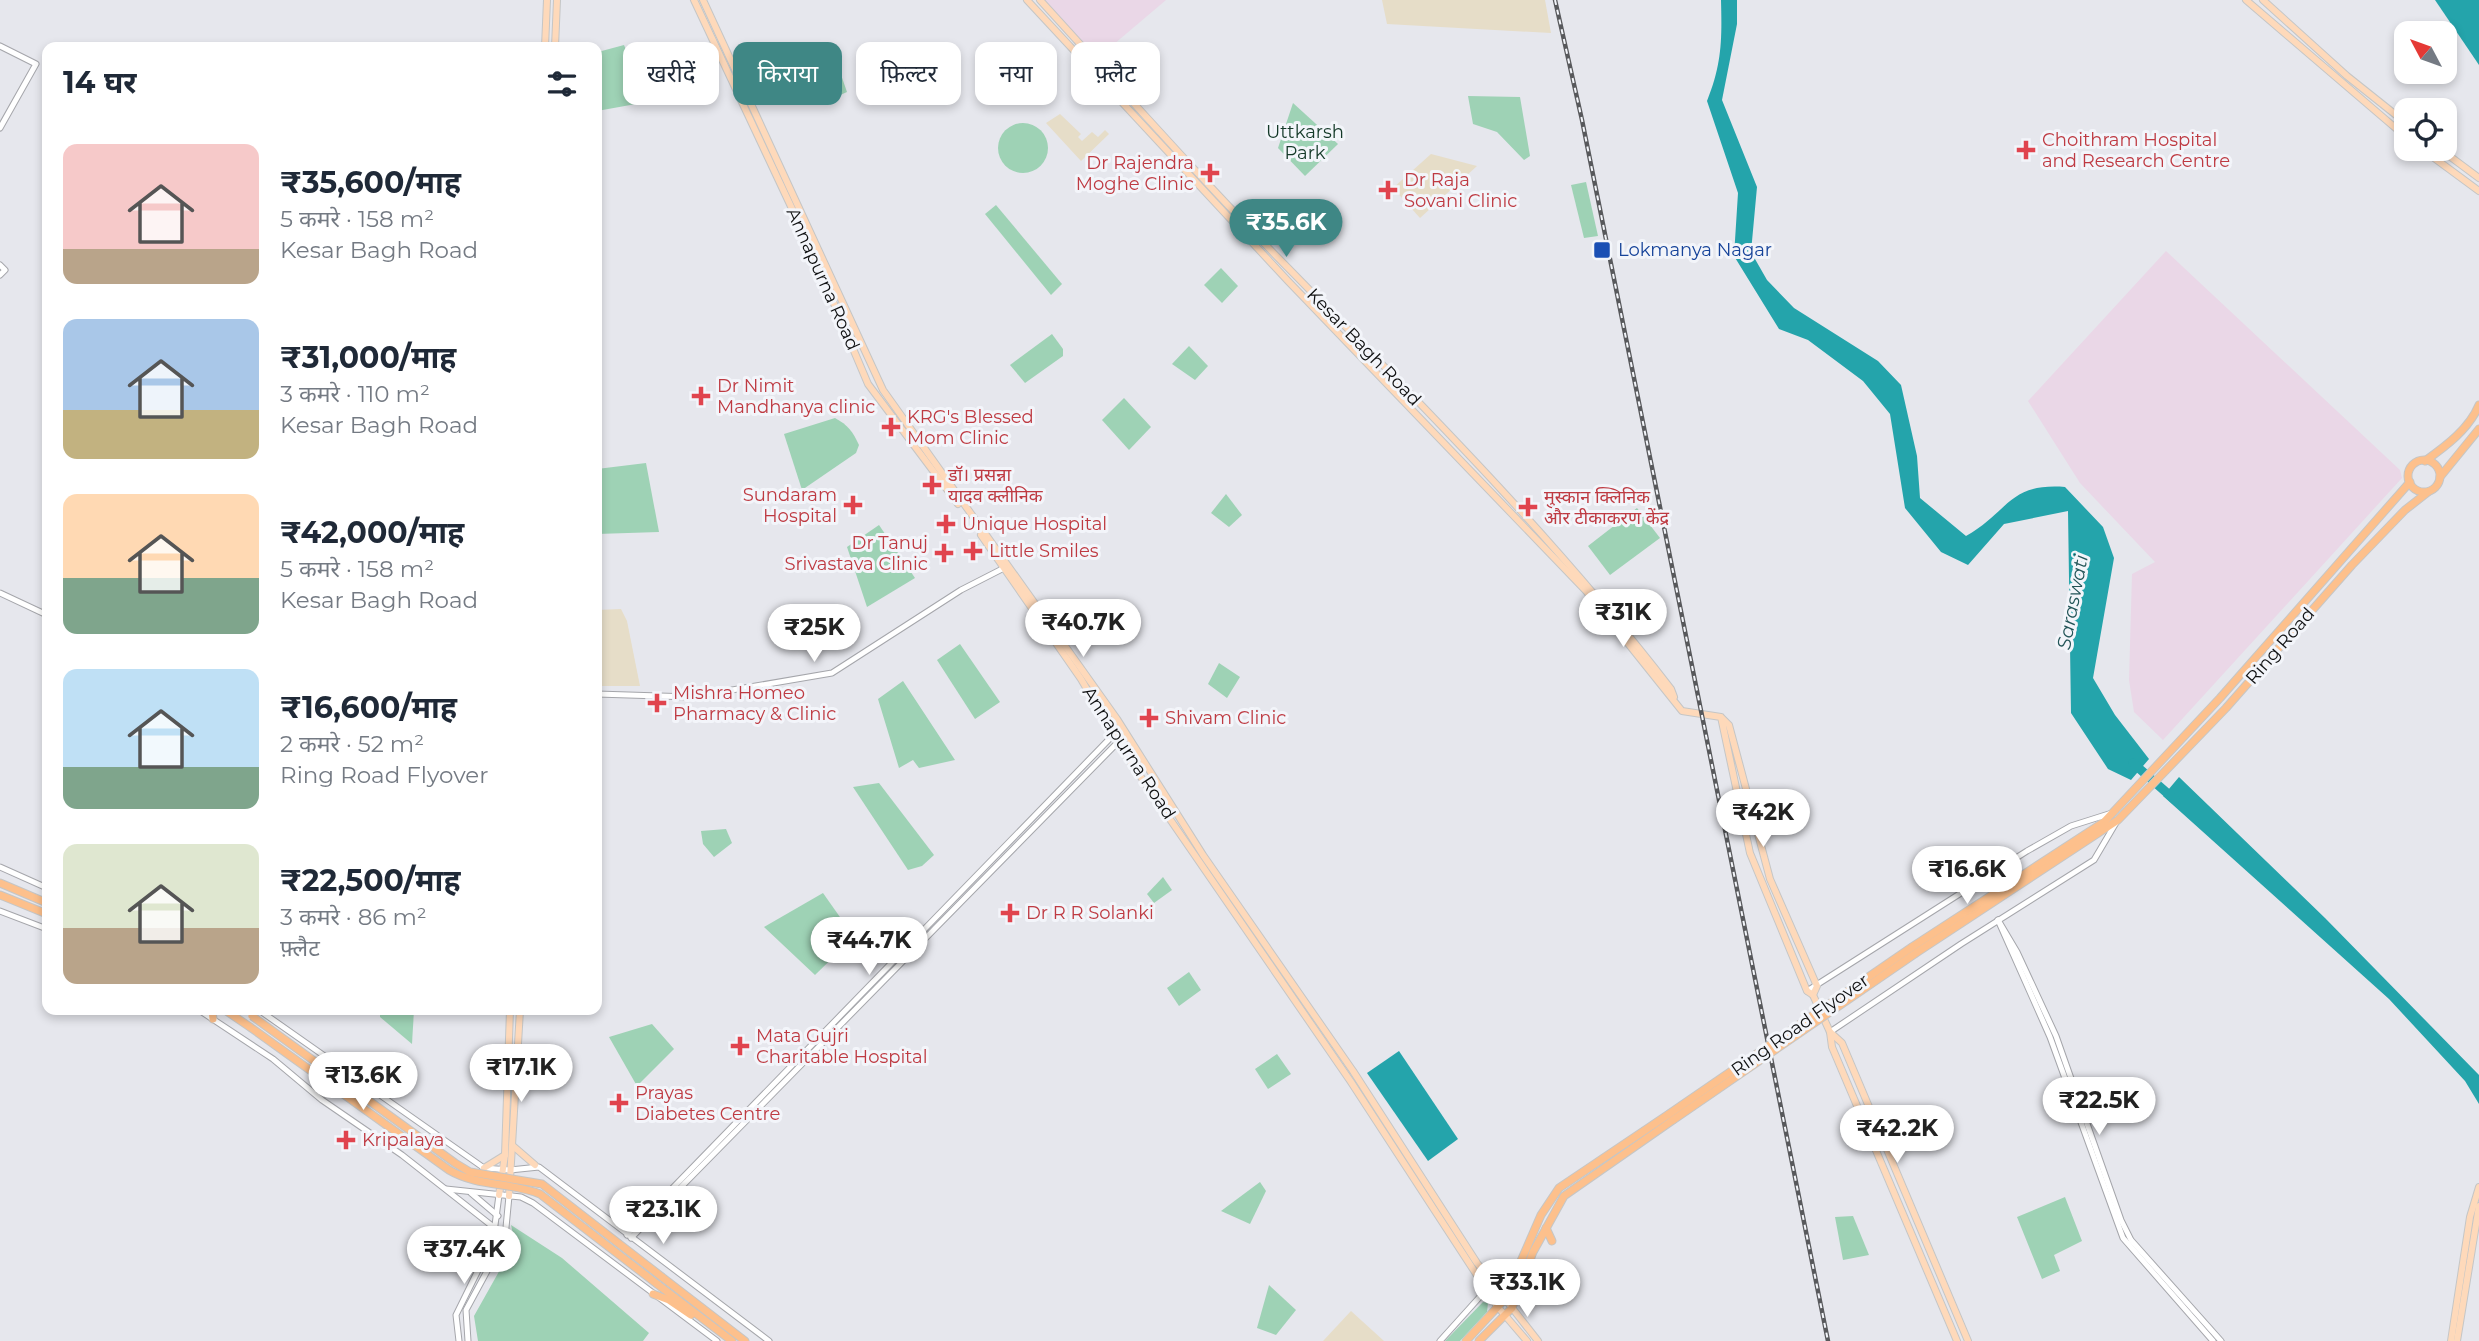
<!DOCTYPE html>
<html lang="hi">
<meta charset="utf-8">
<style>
:root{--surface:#fff;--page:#f6f6f7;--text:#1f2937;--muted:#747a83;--accent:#3f8785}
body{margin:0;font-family:Montserrat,"Noto Sans Devanagari",sans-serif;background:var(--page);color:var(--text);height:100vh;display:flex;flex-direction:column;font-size:26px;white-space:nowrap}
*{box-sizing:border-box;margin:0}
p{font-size:23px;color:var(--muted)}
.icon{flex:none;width:38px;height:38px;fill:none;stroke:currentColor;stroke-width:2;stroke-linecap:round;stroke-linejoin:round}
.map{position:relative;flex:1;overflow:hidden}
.drawer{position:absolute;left:42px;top:42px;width:560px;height:973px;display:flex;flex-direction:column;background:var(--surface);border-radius:14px;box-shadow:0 4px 10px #0003}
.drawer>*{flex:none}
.hud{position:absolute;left:623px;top:42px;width:665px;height:63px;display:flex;gap:14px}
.needle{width:46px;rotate:311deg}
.tools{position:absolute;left:2394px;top:21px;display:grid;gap:14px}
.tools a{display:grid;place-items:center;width:63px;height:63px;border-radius:14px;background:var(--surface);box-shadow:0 4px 10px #0003;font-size:35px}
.price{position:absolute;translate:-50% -60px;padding:0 16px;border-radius:24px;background:#fff;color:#222;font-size:23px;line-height:46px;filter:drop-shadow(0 2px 4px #0008)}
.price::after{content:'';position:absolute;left:50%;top:42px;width:21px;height:16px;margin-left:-10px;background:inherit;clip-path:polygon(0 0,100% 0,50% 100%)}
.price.active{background:var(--accent);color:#fff}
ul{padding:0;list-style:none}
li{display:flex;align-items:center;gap:21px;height:175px;padding:0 21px}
li span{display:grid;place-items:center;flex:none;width:196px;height:140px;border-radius:14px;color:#555}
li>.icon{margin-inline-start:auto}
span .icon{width:84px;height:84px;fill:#fffc;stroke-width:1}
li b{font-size:30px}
h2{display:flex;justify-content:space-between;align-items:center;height:84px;padding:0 21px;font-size:30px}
.chip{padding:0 24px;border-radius:14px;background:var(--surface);box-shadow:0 4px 10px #0003;font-size:24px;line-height:63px}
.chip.active{background:var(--accent);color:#fff}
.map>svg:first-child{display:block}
</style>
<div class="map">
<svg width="2479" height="1341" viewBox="0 0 2479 1341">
<rect width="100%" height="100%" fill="#e6e7ed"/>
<g fill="#ead7e7">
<path d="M1040 0H1166L1094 61Z"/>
<path d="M2166 251 2400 470 2402 478 2163 740 2134 712 2129 680 2132 574 2155 562 2080 483 2028 401Z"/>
</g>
<g fill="#e6ddc8">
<path d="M1382 0H1545L1551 33 1387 24Z"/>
<path d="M1060 114 1081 134 1078 137 1082 141 1092 132 1098 137 1105 130 1109 134 1081 161 1046 123Z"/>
<path d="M1431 154 1477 166 1420 218 1393 188Z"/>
<path d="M621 609 627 621 640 686H597V610Z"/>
<path d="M1351 1311 1384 1341H1323Z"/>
</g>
<g fill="#9ed2b5">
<path d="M624 45 647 102 597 111 598 52Z"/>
<path d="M839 69 847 92 829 100 816 79Z"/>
<path d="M1468 96 1520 97 1530 156 1524 160 1497 132 1473 124Z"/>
<path d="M1293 103 1338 144 1305 176 1278 148Z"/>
<circle cx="1023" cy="148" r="25"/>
<path d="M1586 182 1598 236 1584 238 1571 185Z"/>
<path d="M996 205 1062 284 1051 295 985 214Z"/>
<path d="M1221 268 1238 286 1222 303 1204 285Z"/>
<path d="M1052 334 1063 349V356L1025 383 1010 365Z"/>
<path d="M1189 346 1208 366 1195 380 1172 364Z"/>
<path d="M1124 398 1151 427 1129 450 1102 420Z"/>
<path d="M835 418C848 425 853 432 859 445L856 453 802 490 784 434Z"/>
<path d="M646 463 659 532 597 534V469Z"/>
<path d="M1226 494 1242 515 1229 527 1211 513Z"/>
<path d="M1637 508 1660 538 1610 575 1588 546Z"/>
<path d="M879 525 915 578 867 607 847 547Z"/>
<path d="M960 644 1000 702 975 719 937 660Z"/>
<path d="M1219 663 1240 677 1227 698 1208 684Z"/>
<path d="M903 681 955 760 919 768 913 760 899 768 878 699Z"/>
<path d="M879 783 934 855 922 866 908 870 853 787Z"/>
<path d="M726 829 732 843 714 857 703 844 701 831Z"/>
<path d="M1163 877 1172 890 1154 903 1147 894Z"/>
<path d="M823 893 854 937 815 975 764 927Z"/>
<path d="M1189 972 1201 990 1179 1006 1167 988Z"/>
<path d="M380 1010H414L412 1044 380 1017Z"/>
<path d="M652 1024 674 1049 637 1086 609 1037Z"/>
<path d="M1277 1054 1291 1074 1268 1089 1255 1069Z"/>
<path d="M1260 1182 1266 1191 1250 1224 1221 1211Z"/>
<path d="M2065 1197 2082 1241 2054 1255 2060 1271 2042 1279 2017 1217Z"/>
<path d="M1853 1216 1869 1255 1843 1260 1835 1217Z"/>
<path d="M511 1225 562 1258 649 1333 643 1341H478L474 1316 515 1243Z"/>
<path d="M1269 1285 1296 1310 1276 1335 1257 1328Z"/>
<path d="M1483 1302 1488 1303 1487 1312 1460 1341H1445Z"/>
</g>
<g fill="#24a4ab">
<path d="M1721 0H1737V24L1722 100 1757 187 1751 252 1767 280 1794 308 1878 361 1901 385 1917 456 1920 498 1966 536C2010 511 2008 483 2065 487L2103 527 2114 558 2093 678 2115 715 2149 759 2131 780 2108 769 2071 713 2068 511 2004 524 1968 565 1941 552 1905 508 1890 414 1863 381 1808 340 1779 329 1734 256 1738 193 1707 101C1722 64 1722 40 1721 0Z"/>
<path d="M2435 0H2479V65Z"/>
<path d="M2179 777 2325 918 2479 1075V1104L2465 1081 2389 999 2163 796Z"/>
<path d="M1399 1051 1458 1139 1428 1161 1367 1073Z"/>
</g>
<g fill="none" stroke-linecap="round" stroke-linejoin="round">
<path stroke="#24a4ab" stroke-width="9" d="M2133 763 2175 800"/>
<g stroke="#a5a6ab" stroke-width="7">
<g id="minor">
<path d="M0 46 36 64 0 128"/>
<path d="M0 265 5 270 0 275"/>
<path d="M0 593 47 615"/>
<path d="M597 694 691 697 832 673 961 590 1006 567"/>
<path d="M0 867 47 888"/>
<path d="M0 911 47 929"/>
<path d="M1998 920 2017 952 2056 1036 2121 1220 2131 1240 2221 1341"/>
<path d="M1998 920 2050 1037 2123 1238 2213 1341"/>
<path d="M1807 991 2027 851 2071 826 2112 813"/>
<path d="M199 1010 273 1059 322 1100 402 1155 496 1229"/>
<path d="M259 1010 484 1168 510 1170 539 1167 769 1341"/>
<path d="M1830 1032 1961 944 2094 860 2117 821"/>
<path d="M446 1189 521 1197 533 1203 717 1341"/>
<path d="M471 1193 498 1216"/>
<path d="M627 1235 1121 727"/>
<path d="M631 1238 1125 735"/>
<path d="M459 1341 456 1315 493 1240 499 1195"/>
<path d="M468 1341 466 1310 505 1238 509 1196"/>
<path d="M1440 1341 1486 1290"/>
</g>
</g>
<g stroke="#c5c6c6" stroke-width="8">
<g id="major">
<path d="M694 0 810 247 868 384 958 504"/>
<path d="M703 0 883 390 1117 719 1203 855 1353 1071 1477 1263 1538 1341"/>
<path d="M1027 0 1288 281 1586 591 1682 711 1721 717 1729 725 1770 879 1817 986 1813 995 1807 991 1750 853 1721 717"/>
<path d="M1040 0C1124 92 1207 186 1295 275 1425 408 1557 541 1671 689L1674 697"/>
<path d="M2246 0 2406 137"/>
<path d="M2263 0 2347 76 2406 123"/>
<path d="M545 47 547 0"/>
<path d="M555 47 557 0"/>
<path d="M2422 149 2479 191"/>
<path d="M2440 149 2479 178"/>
<path d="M981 535 1081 679 1123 751 1351 1082 1497 1306 1527 1341"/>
<path d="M1813 995 1830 1032 1832 1047 1957 1341"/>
<path d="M1830 1032 1842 1043 1968 1341"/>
<path d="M513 1146 535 1165"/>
<path d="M484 1168 505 1155"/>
<path d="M499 1195 505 1155 510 1010"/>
<path d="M509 1196 520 1010"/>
<path d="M1486 1276 1504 1275 1519 1265"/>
<path d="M2451 1341 2470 1217 2479 1187"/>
<path d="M2457 1341 2479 1206"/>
</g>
</g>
<g stroke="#c5c6c6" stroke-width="9">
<g id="highway">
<circle cx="2424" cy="476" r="16"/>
<path d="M2425 461C2446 446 2469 429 2479 405"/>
<path d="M2440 477 2479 429"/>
<path d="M0 883 47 903"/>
<path d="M0 895 47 914"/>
<path d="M1912 947 2104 822 2220 698 2410 482"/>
<path d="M1916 953 2118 820 2226 708 2352 565 2405 510 2428 492"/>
<path d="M212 1010 213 1019"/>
<path d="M225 1010 250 1027"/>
<path d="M1546 1228 1552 1241"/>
<path d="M662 1277 745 1341"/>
<path d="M657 1284 732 1341"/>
<path d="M653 1294 669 1300 691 1315"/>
<path d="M1466 1341 1504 1300 1541 1215 1559 1188 1669 1114"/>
<path d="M1479 1341 1512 1308 1533 1252 1564 1196 1673 1120"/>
</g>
</g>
<use href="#minor" stroke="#fff" stroke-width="5"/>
<use href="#major" stroke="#fed9ba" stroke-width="6"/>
<use href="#highway" stroke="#fdc08c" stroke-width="7"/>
<g stroke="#58595c" stroke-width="4.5">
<path id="rail" d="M1555 0 1582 120 1828 1341"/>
</g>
<use href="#rail" stroke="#f3f5fa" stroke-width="2" stroke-dasharray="5" stroke-linecap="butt"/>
<g stroke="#c5c6c6" stroke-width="9" stroke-linecap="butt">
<g id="highway-bridge">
<path d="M252 1016 455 1163 470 1172 542 1184 662 1277"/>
<path d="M250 1027 449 1170C478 1187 510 1182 540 1194L657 1284"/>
<path d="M1669 1114 1912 947"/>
<path d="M1673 1120 1916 953"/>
</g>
</g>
<use href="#highway-bridge" stroke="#fdc08c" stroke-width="7"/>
</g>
<g fill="#e0444e" stroke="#f3f5fa" stroke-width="2.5">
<path d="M2022.5 139.5h7v7h7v7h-7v7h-7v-7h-7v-7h7z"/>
<path d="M1206.5 162.5h7v7h7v7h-7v7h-7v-7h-7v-7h7z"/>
<path d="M1384.5 179.5h7v7h7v7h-7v7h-7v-7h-7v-7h7z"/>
<path d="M697.5 385.5h7v7h7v7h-7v7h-7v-7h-7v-7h7z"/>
<path d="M887.5 416.5h7v7h7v7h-7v7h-7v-7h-7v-7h7z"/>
<path d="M928.5 474.5h7v7h7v7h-7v7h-7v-7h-7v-7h7z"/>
<path d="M849.5 494.5h7v7h7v7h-7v7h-7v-7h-7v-7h7z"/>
<path d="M1524.5 496.5h7v7h7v7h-7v7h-7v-7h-7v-7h7z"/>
<path d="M942.5 513.5h7v7h7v7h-7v7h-7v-7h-7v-7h7z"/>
<path d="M969.5 540.5h7v7h7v7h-7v7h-7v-7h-7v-7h7z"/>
<path d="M940.5 542.5h7v7h7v7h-7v7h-7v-7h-7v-7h7z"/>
<path d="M653.5 692.5h7v7h7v7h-7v7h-7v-7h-7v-7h7z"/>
<path d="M1145.5 707.5h7v7h7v7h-7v7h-7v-7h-7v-7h7z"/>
<path d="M1006.5 902.5h7v7h7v7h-7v7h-7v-7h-7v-7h7z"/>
<path d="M736.5 1035.5h7v7h7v7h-7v7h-7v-7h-7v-7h7z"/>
<path d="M615.5 1092.5h7v7h7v7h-7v7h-7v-7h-7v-7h7z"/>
<path d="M342.5 1129.5h7v7h7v7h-7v7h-7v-7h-7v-7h7z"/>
</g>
<rect fill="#1a4fb4" stroke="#f3f5fa" stroke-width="2.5" x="1593" y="241" width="18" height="18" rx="3.5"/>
<g text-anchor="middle" stroke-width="6" stroke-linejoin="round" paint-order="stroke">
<g font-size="18" fill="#143928" stroke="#f3f5fa">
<text x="1305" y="138">Uttkarsh<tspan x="1305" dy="21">Park</tspan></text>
</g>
<g font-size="18" fill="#be3a42" stroke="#f3f5fa" text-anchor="start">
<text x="2042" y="146">Choithram Hospital<tspan x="2042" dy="21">and Research Centre</tspan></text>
<text x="1194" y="169" text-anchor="end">Dr Rajendra<tspan x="1194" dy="21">Moghe Clinic</tspan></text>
<text x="1404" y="186">Dr Raja<tspan x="1404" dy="21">Sovani Clinic</tspan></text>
<text x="717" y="392">Dr Nimit<tspan x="717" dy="21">Mandhanya clinic</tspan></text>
<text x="907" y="423">KRG's Blessed<tspan x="907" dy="21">Mom Clinic</tspan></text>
<text x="948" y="481">डॉ। प्रसन्ना<tspan x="948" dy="21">यादव क्लीनिक</tspan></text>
<text x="837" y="501" text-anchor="end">Sundaram<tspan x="837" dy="21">Hospital</tspan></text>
<text x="1544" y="503">मुस्कान क्लिनिक<tspan x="1544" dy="21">और टीकाकरण केंद्र</tspan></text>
<text x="962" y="530">Unique Hospital</text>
<text x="928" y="549" text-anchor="end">Dr Tanuj<tspan x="928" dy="21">Srivastava Clinic</tspan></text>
<text x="989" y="557">Little Smiles</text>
<text x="673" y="699">Mishra Homeo<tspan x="673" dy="21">Pharmacy &amp; Clinic</tspan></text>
<text x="1165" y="724">Shivam Clinic</text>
<text x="1026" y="919">Dr R R Solanki</text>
<text x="756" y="1042">Mata Gujri<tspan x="756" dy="21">Charitable Hospital</tspan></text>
<text x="635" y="1099">Prayas<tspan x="635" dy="21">Diabetes Centre</tspan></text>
<text x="362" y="1146">Kripalaya</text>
</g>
<g font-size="18" fill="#164399" stroke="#f3f5fa" text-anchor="start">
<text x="1618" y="256">Lokmanya Nagar</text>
</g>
<g font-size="18" fill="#0f1011" stroke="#f3f5fa">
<text transform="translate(823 279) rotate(66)" y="6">Annapurna Road</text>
<text transform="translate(1364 347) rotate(46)" y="6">Kesar Bagh Road</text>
<text transform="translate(2280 646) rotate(-49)" y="6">Ring Road</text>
<text transform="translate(1129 753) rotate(57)" y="6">Annapurna Road</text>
<text transform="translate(1800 1025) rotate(-35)" y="6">Ring Road Flyover</text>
</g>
<g font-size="19" font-style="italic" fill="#235558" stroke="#f3f5fa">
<text transform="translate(2072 602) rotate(-79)" y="7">Saraswati</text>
</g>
</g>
</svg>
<div class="tools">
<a><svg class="needle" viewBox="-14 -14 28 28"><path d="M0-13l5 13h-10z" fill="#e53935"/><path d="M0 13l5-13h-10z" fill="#747a83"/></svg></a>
<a><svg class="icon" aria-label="locate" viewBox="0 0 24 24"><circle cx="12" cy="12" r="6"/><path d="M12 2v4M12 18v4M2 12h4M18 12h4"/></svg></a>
</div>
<b class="price active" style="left:1286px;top:259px">₹35.6K</b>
<b class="price" style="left:1623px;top:649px">₹31K</b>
<b class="price" style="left:1083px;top:659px">₹40.7K</b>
<b class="price" style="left:814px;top:664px">₹25K</b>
<b class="price" style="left:1763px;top:849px">₹42K</b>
<b class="price" style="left:1967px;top:906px">₹16.6K</b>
<b class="price" style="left:869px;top:977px">₹44.7K</b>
<b class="price" style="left:521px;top:1104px">₹17.1K</b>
<b class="price" style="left:363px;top:1112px">₹13.6K</b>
<b class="price" style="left:2099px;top:1137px">₹22.5K</b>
<b class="price" style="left:1897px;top:1165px">₹42.2K</b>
<b class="price" style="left:663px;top:1246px">₹23.1K</b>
<b class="price" style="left:464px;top:1286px">₹37.4K</b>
<b class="price" style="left:1527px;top:1319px">₹33.1K</b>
<div class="hud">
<a class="chip">खरीदें</a>
<a class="chip active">किराया</a>
<a class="chip">फ़िल्टर</a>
<a class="chip">नया</a>
<a class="chip">फ़्लैट</a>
</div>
<section class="drawer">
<h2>14 घर<svg class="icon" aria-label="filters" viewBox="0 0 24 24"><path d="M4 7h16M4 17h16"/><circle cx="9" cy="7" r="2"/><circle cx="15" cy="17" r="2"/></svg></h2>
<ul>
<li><span style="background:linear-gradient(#f6c9c9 75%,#b9a48a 0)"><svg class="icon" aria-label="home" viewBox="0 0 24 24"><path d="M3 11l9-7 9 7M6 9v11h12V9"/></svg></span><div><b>₹35,600/माह</b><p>5 कमरे · 158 m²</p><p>Kesar Bagh Road</p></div></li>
<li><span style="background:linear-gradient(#a9c7e8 65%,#c2b280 0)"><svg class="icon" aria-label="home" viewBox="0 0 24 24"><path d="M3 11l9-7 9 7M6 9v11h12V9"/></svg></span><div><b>₹31,000/माह</b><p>3 कमरे · 110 m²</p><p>Kesar Bagh Road</p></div></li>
<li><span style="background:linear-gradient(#ffd9b3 60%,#7fa58c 0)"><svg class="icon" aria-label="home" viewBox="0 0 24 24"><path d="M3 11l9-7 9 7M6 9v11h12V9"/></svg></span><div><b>₹42,000/माह</b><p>5 कमरे · 158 m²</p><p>Kesar Bagh Road</p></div></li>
<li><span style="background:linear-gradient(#bfe0f5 70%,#7fa58c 0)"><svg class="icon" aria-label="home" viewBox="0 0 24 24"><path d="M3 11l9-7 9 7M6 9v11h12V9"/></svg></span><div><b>₹16,600/माह</b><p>2 कमरे · 52 m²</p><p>Ring Road Flyover</p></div></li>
<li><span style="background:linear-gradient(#dfe7d0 60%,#b9a48a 0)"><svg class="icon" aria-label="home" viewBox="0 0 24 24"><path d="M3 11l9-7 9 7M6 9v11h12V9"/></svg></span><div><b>₹22,500/माह</b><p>3 कमरे · 86 m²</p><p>फ़्लैट</p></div></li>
</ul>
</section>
</div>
